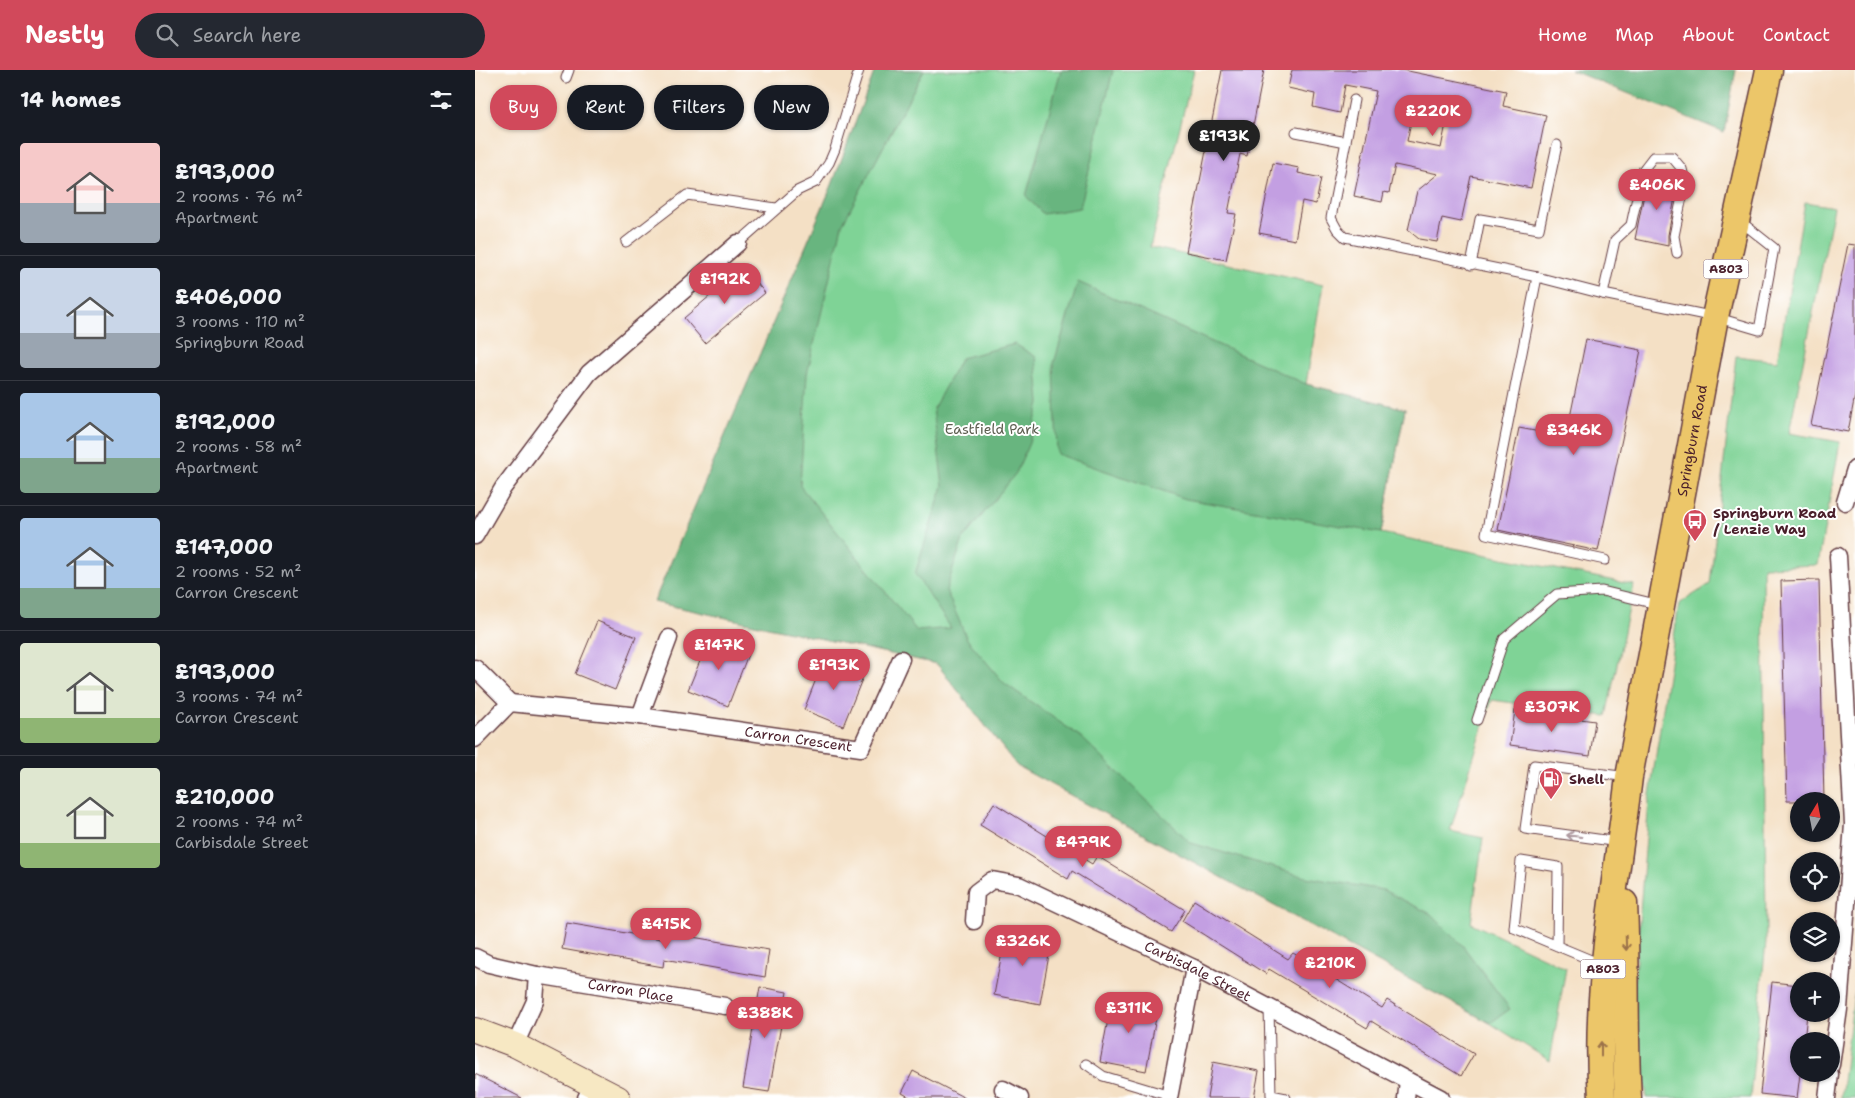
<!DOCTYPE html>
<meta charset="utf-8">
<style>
:root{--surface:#171b24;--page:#242831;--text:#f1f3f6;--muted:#9ea1a6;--line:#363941;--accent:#d1495b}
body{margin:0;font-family:"Shantell Sans",sans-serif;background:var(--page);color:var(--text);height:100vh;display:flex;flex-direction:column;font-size:19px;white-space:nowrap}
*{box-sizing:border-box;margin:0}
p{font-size:16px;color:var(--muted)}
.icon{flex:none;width:28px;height:28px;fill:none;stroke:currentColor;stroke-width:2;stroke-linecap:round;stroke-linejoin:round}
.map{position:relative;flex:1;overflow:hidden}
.panel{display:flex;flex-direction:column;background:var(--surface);width:475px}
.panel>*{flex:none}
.top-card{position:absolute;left:15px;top:15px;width:475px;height:45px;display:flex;gap:10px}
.needle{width:32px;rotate:10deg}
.buttons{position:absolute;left:1315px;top:722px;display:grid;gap:10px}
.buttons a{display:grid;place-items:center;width:50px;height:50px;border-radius:50%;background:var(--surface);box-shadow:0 1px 4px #0004;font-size:25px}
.price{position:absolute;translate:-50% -42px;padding:0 11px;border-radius:18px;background:var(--accent);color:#fff;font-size:16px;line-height:32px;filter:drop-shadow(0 1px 2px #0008)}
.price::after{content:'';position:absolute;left:50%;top:30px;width:15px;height:11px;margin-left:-8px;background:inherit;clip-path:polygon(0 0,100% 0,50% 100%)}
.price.selected{background:#222;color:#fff}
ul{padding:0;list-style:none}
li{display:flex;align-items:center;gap:15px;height:125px;padding:0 20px}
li+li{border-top:1px solid var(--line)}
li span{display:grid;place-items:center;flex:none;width:140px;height:100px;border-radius:5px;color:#555}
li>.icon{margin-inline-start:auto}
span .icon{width:60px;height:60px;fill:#fffc;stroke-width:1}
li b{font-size:21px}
h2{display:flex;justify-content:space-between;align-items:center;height:60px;padding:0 20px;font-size:21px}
.pill{padding:0 18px;border-radius:22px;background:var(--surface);box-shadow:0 1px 4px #0004;font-size:18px;line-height:45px}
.pill.selected{background:var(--accent);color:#fff}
header{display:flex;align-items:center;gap:30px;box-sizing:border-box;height:70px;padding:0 25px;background:var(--accent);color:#fff}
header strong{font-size:24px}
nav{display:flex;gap:28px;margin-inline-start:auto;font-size:18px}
.search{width:350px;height:45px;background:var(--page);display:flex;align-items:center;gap:12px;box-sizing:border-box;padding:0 18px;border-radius:28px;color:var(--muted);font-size:19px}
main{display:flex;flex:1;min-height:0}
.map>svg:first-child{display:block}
</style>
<header>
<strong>Nestly</strong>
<div class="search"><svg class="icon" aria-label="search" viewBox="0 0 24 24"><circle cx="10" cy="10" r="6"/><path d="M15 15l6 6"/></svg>Search here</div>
<nav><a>Home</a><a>Map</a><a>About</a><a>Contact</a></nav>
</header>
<main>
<section class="panel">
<h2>14 homes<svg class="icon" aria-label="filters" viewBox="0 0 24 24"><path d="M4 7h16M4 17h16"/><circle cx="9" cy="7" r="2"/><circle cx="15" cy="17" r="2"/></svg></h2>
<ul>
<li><span style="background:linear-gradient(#f6c9c9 60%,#9aa5b1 0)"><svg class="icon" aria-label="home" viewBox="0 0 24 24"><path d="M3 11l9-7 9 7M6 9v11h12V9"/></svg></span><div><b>£193,000</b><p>2 rooms · 76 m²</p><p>Apartment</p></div></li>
<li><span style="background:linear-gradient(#c9d6e8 65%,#9aa5b1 0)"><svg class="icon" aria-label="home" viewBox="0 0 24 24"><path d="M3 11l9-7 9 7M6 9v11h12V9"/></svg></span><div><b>£406,000</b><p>3 rooms · 110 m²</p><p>Springburn Road</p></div></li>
<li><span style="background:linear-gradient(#a9c7e8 65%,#7fa58c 0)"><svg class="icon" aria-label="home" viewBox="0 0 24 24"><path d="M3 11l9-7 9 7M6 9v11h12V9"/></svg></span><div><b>£192,000</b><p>2 rooms · 58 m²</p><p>Apartment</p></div></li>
<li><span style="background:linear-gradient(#a9c7e8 70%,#7fa58c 0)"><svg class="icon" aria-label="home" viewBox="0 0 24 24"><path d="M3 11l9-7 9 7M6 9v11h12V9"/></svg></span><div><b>£147,000</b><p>2 rooms · 52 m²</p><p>Carron Crescent</p></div></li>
<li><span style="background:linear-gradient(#dfe7d0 75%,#8fb573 0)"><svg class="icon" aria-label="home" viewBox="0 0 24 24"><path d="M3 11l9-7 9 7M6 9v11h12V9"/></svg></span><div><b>£193,000</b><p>3 rooms · 74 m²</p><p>Carron Crescent</p></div></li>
<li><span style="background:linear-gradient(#dfe7d0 75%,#8fb573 0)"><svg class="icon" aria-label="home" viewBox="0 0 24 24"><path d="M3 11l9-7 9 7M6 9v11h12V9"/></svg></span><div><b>£210,000</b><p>2 rooms · 74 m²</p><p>Carbisdale Street</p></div></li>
</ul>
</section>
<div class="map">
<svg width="1380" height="1028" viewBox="0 0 1380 1028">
<rect width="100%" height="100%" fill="#fff"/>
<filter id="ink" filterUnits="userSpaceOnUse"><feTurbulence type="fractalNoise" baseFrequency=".02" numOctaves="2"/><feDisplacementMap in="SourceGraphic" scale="10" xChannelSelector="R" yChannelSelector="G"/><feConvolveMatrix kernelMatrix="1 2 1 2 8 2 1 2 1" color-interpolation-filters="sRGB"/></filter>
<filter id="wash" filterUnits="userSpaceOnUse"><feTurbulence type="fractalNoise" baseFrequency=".0096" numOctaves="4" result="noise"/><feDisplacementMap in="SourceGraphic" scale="20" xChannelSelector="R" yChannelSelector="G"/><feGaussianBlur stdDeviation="1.12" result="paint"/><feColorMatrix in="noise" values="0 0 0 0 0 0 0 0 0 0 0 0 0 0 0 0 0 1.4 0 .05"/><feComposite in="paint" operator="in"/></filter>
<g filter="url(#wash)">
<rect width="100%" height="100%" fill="#f4e0c5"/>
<g fill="#7fd396" stroke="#647960">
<path d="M400 0H719L675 177 848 215 831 314 930 339 906 463 1159 515 1131 646 1017 630 975 761 1008 768 996 853 1091 898 1075 991 1015 953 542 696 462 594 179 532 357 115Z"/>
<path d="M1330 132 1359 137 1314 363 1365 372 1343 495 1288 497 1291 872 1275 1028H1172L1158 927 1174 731 1204 534 1235 514 1261 286 1302 291Z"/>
<path d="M1380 916V1028H1366Z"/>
</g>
<g fill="#67b57f" stroke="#586a55">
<path d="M400 0H449L367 155 332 304 325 416 442 561 476 558 440 504 468 416 458 339 486 288 540 274 561 287 565 333 554 373 541 403 488 469 471 520 492 569 529 613 606 667 716 773 831 807 908 820 956 844 988 876 1035 939 1015 953 542 696 462 594 179 532 357 115Z"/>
<path d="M586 0H638L605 138 568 144 551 126Z"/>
<path d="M1095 0H1261L1249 62Z"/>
<path d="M603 212 831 314 930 339 906 463 711 429 582 384 579 293Z"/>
</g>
<g id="blocks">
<g fill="#c39fe2" fill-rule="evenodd">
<path d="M747 0H789L772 86 765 84 753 143 761 144 751 190 711 182Z"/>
<path d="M817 0H928L1031 21 1028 36 1071 45 1056 118 996 106 986 152 967 148 962 172 944 169 933 160 942 121 963 104 920 95 914 123 909 122 907 132 879 126 901 21 870 15 865 43 838 37 840 24 813 18ZM938 42 972 49 966 78 932 71Z"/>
<path d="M798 93 824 98 823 103 846 108 841 134 827 131 820 170 784 163Z"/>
<path d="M1173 105 1203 111 1193 165V176L1160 169Z"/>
<path d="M1373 174 1380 175V325L1373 362 1336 355Z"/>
<path d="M269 197 290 223 230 273 209 248Z"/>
<path d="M1111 269 1166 280 1123 481 1023 460 1044 358 1091 367Z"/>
<path d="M1344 510 1349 731H1312L1306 511Z"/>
<path d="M122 551 161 567 140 620 100 604Z"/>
<path d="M235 567 274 582 253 636 213 620Z"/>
<path d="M350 586 390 602 368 656 329 640Z"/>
<path d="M1040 640 1120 651 1115 686 1035 675Z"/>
<path d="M519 733 617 794 622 786 710 840 696 862 597 801 593 809 505 755Z"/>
<path d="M719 830 813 889 818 883 907 938 912 930 999 984 986 1006 896 951 892 958 794 899 791 904 707 851Z"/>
<path d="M92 853 192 870 194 863 294 880 290 907 189 889 188 897 87 879Z"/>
<path d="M531 861 577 869 565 934 519 925Z"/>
<path d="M1297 912 1324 915V944H1332L1329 971H1324L1325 1004 1322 1028 1285 1024Z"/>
<path d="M285 917 312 922 294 1022 268 1018Z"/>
<path d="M637 928 683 937 671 1001 625 992Z"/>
<path d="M738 992 784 1001 779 1028H732Z"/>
<path d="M438 1001 490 1028H436L427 1023Z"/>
<path d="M0 1004 47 1028H0Z"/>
</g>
</g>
</g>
<g filter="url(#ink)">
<use href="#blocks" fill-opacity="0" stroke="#643c42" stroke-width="1"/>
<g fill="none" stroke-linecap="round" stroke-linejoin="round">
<g stroke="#643c42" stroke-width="11">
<g id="service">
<path d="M91 8 94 0"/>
<path d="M879 30 856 148 862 159 870 167 1062 207 1128 224 1240 247 1284 260 1299 178 1265 151"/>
<path d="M821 62 871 72"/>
<path d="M151 172 212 125 301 138"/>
<path d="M263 173 322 121 341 112 354 93 360 79 384 0"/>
<path d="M996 195 1005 149 1064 159 1082 75"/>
<path d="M1062 207 1011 464 1130 490"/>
<path d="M1128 224 1140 170 1156 155 1168 100 1178 87H1197L1207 99 1210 112 1199 166 1202 183"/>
<path d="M1002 650 1029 569 1082 524 1127 521 1185 535"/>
<path d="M1144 772 1050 759 1059 695 1153 707"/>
<path d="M1082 876 1083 797 1046 791 1039 858 1128 895"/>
<path d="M794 937 796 1025 811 1028"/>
<path d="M611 994 628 1006 695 1026"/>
</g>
</g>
<g stroke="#643c42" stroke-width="19">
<g id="minor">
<path d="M1370 432 1380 399"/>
<path d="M0 466 28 418 114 303 263 173"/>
<path d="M0 598 35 633"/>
<path d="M165 646 194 568"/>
<path id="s1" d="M0 669 35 633 165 646 386 678 426 589"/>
<path id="s2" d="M499 851 501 822 517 810 544 815 719 898 966 1028"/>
<path id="s3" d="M0 887 14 894 62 905 250 936"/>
<path d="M40 975 60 931 62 905"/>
<path d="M1356 995 1364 939 1378 754 1363 486"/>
<path d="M528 1019 545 1028"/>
<path d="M111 1028 118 1014"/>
<path d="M694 1028 719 898"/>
<path d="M931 1028 933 1011"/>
<path d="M1352 1028 1355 1004"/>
</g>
</g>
<g stroke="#643c42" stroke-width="26">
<path id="secondary" d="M0 960 40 975 143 1028"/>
</g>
<g stroke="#643c42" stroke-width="29">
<g id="primary">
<path d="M1149 833C1152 898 1149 963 1153 1028"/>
<path id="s4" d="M1127 1028C1119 919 1141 815 1154 707L1240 247 1294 0"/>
</g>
</g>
<use href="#service" stroke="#fff" stroke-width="9"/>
<use href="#minor" stroke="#fff" stroke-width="16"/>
<use href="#secondary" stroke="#f7e8c3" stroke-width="24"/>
<use href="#primary" stroke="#ecc669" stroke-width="26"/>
</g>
<defs><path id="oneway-shaft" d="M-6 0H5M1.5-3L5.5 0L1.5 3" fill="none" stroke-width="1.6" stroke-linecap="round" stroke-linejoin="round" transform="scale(1.25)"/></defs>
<use stroke="#ae9aa0" href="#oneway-shaft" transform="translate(1099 766) rotate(-173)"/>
<g stroke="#9b724a">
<use href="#oneway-shaft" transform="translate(1151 873) rotate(88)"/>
<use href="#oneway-shaft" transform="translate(1126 979) rotate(-90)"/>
</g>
</g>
<defs>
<g id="bus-pin" transform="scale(1.25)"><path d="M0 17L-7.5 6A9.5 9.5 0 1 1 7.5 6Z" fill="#d1495b" stroke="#fff"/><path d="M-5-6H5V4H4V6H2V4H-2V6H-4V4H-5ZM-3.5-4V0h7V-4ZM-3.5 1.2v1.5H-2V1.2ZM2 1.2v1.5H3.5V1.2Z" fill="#fff"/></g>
<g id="fuel-pin" transform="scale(1.25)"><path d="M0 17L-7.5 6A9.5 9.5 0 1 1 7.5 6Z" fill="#d1495b" stroke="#fff"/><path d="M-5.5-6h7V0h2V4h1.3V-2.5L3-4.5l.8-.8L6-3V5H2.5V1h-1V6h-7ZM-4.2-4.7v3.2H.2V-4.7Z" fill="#fff"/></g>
</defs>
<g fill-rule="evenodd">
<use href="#bus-pin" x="1220" y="451"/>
<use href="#fuel-pin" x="1076" y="709"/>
</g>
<g text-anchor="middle" stroke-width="4" stroke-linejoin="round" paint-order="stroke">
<g fill="#fff" stroke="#80626b" stroke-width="1">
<rect x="1228.5" y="189.5" width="45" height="19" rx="4"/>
<rect x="1105.5" y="889.5" width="45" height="19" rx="4"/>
</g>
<g font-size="12" font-weight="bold" fill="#4a1f2b">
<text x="1251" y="203">A803</text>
<text x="1128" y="903">A803</text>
</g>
<g font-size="14" fill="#5d5e50" stroke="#fff">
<text x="517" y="364">Eastfield Park</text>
</g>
<g font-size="14" fill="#4a1f2b" stroke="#fff">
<text dy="5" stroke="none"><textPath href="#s4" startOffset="665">Springburn Road</textPath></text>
<text dy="5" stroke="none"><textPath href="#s1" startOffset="341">Carron Crescent</textPath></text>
<text dy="5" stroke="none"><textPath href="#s2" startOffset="275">Carbisdale Street</textPath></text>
<text dy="5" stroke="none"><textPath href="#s3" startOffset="160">Carron Place</textPath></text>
</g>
<g font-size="14" font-weight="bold" fill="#4a1f2b" stroke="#fff" text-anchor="start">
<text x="1238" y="448">Springburn Road<tspan x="1238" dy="16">/ Lenzie Way</tspan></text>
<text x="1094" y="714">Shell</text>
</g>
</g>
</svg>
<div class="buttons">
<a><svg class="needle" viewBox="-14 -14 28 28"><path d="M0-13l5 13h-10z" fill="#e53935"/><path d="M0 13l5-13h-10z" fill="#9ea1a6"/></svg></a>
<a><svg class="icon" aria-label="locate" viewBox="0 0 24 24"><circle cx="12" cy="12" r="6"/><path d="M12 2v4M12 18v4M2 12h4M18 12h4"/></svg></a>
<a><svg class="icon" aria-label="layers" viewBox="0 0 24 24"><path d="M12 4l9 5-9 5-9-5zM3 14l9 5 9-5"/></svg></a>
<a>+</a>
<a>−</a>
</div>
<b class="price" style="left:958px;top:67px">£220K</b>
<b class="price selected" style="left:749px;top:92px">£193K</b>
<b class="price" style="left:1182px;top:141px">£406K</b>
<b class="price" style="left:250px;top:235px">£192K</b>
<b class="price" style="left:1099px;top:386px">£346K</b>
<b class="price" style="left:244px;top:601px">£147K</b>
<b class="price" style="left:359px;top:621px">£193K</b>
<b class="price" style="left:1077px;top:663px">£307K</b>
<b class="price" style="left:608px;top:798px">£479K</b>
<b class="price" style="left:191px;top:880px">£415K</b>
<b class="price" style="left:548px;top:897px">£326K</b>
<b class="price" style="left:855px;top:919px">£210K</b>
<b class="price" style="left:654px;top:964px">£311K</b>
<b class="price" style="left:290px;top:969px">£388K</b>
<div class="top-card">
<a class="pill selected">Buy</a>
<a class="pill">Rent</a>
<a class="pill">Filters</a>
<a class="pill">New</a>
</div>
</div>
</main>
